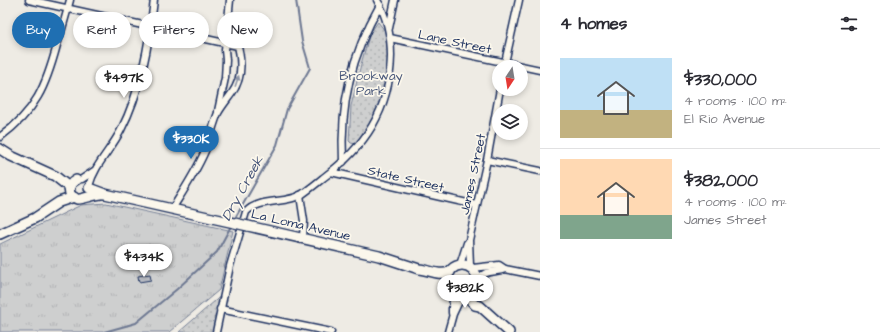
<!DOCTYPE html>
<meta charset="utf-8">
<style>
:root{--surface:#fff;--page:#f7f7f7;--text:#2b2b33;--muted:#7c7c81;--line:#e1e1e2;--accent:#1f6fb2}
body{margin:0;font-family:"Architects Daughter",sans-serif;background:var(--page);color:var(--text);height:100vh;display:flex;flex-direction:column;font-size:15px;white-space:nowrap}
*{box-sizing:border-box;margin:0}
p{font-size:13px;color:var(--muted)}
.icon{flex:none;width:22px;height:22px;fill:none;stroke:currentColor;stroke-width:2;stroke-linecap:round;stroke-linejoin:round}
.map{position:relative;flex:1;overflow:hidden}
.sheet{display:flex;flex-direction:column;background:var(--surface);width:340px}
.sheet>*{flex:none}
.top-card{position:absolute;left:12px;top:12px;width:380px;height:36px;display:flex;gap:8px}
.needle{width:26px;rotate:192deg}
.fabs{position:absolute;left:492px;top:60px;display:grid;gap:8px}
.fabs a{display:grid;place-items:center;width:36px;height:36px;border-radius:50%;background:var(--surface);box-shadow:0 2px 6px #0003;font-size:20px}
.price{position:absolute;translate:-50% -34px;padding:0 9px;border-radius:14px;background:#fff;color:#222;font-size:13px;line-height:26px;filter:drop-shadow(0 1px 2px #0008)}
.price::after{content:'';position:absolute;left:50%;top:24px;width:12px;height:9px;margin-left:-6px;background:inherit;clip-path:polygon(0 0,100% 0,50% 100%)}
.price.current{background:var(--accent);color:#fff}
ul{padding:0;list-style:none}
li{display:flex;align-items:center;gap:12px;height:100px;padding:0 20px}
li+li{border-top:1px solid var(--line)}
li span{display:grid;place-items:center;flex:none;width:112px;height:80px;border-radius:0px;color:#555}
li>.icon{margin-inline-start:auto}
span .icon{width:48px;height:48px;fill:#fffc;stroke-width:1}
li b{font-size:17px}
h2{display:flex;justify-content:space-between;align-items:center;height:48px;padding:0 20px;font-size:17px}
.chip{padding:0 14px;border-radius:18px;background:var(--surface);box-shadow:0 2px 6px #0003;font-size:14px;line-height:36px}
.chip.current{background:var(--accent);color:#fff}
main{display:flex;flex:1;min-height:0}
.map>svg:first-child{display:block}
</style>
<main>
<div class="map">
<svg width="540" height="332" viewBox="0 0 540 332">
<defs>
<pattern id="grass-tufts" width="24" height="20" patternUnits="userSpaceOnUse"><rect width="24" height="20" fill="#cecfcf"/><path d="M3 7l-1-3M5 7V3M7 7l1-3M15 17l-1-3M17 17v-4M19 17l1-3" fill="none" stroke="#b0b2b4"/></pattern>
<pattern id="park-dots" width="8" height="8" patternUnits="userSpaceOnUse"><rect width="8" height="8" fill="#cecfcf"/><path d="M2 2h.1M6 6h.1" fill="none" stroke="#b0b2b4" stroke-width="1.8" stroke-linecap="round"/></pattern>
</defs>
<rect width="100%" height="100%" fill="#eeebe4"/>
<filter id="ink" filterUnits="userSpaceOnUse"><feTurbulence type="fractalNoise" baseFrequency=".025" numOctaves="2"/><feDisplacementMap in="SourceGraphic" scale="8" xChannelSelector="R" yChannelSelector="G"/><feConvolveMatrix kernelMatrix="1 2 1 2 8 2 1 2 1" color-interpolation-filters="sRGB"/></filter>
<g filter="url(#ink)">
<path fill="url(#grass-tufts)" stroke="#747f96" d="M106 203 233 231 219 290 169 332H0V244L81 205Z"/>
<g fill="url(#park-dots)" stroke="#747f96">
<path d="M378 22 385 31 388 54V70L385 87 376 113 367 132 356 144 351 143 349 141 351 106 361 64 370 33Z"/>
<path d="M223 294 216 332H179Z"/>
</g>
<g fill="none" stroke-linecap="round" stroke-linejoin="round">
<g stroke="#6d7892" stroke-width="2">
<path d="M234 220 277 145 287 109 310 68 302 41 296 0"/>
<path d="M104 332 136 323 177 289 217 252 231 226"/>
</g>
</g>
<path fill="#b9bcc3" stroke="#1b2f5e" d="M150 274 151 280 139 282 138 276Z"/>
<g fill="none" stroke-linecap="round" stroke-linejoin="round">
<g stroke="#1b2f5e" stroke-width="9">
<g id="street">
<path d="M29 0 238 46C242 62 242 79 232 93 227 100 222 106 218 113 213 125 210 139 205 151 196 172 184 190 172 209"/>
<path d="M389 28 395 0"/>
<path d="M390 38 540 70"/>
<path d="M504 67 519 0"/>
<path d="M218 111 225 78 226 60 225 50 230 0"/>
<path d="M0 137C36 111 46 86 57 45 62 30 66 15 70 0"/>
<path d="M487 160 540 171"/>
<path d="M343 162C340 104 351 56 380 5"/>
<path d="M331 172 476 205"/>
<path d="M82 179 94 171"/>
<path d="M89 186C95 164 111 150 121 130 141 91 149 44 154 0"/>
<path d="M300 195 304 221 303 237"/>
<path d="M460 265 467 243"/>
<path d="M470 266 469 240 487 160 500 89"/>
<path d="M473 268 499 265 505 269 540 276"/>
<path d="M478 280C484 269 496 273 505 269"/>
<path d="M220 309 331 332"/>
<path d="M452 313V308L454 293"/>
<path d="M216 332 230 266 246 212C259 198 285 204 301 195 308 190 316 184 323 178 365 147 390 110 391 56 391 36 387 17 377 0"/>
<path d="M448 332 453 314 462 295"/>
</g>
</g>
<g stroke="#1b2f5e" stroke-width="12">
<g id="secondary">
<path d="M0 149 11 156 55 176 70 188"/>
<path d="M76 180C68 184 66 196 77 199 81 200 95 194 102 194"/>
<path d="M89 188 105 194 212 218"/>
<path d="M248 226 379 256 419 269C430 270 438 276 450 272"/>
<path d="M0 234 35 218 59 202 74 197"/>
<circle cx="462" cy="280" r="15"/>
<path d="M465 294 475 305 480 306 509 332"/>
</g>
</g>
<use href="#street" stroke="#fbf7ec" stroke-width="6"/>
<use href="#secondary" stroke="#fbf7ec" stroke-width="9"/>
<g stroke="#1b2f5e" stroke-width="12" stroke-linecap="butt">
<path id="secondary-bridge" d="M212 218 248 226"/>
</g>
<use href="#secondary-bridge" stroke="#fbf7ec" stroke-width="9"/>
</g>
<defs><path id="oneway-solid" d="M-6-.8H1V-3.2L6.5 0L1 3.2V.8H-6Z"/></defs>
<use fill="#8b93a5" href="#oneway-solid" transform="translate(237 81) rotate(-71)"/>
</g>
<g text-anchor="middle" stroke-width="3.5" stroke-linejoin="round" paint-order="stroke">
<g font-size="13" fill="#1b2f5e" stroke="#fbf7ec">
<text transform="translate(455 41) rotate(12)" y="5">Lane Street</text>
<text transform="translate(472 174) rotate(-78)" y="5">James Street</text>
<text transform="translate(406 178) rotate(13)" y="5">State Street</text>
<text transform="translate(301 224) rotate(13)" y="5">La Loma Avenue</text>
</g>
<g font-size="13" fill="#48577a" stroke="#fbf7ec">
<text x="371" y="80">Brookway<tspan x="371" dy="15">Park</tspan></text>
</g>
<g font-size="14" font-style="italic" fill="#445378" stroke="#fbf7ec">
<text transform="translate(242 188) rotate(-61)" y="5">Dry Creek</text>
</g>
</g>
</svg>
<div class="fabs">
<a><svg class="needle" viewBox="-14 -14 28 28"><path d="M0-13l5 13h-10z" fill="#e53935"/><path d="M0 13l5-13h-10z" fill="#7c7c81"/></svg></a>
<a><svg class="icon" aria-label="layers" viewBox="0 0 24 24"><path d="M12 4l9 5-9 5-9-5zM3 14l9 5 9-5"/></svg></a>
</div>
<b class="price" style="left:124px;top:99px">$497K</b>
<b class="price current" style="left:191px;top:160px">$330K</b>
<b class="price" style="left:144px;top:278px">$434K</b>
<b class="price" style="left:465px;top:309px">$382K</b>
<div class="top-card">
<a class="chip current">Buy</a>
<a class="chip">Rent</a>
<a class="chip">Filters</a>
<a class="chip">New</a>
</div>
</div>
<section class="sheet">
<h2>4 homes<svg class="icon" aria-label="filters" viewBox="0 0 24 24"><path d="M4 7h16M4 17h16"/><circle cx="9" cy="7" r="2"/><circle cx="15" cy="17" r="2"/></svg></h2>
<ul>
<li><span style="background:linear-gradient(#bfe0f5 65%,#c2b280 0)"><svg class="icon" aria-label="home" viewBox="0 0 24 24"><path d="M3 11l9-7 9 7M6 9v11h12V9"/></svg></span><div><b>$330,000</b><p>4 rooms · 100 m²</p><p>El Rio Avenue</p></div></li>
<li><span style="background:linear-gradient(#ffd9b3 70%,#7fa58c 0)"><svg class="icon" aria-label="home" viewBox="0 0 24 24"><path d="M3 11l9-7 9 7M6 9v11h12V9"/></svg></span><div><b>$382,000</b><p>4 rooms · 100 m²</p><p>James Street</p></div></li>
</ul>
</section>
</main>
